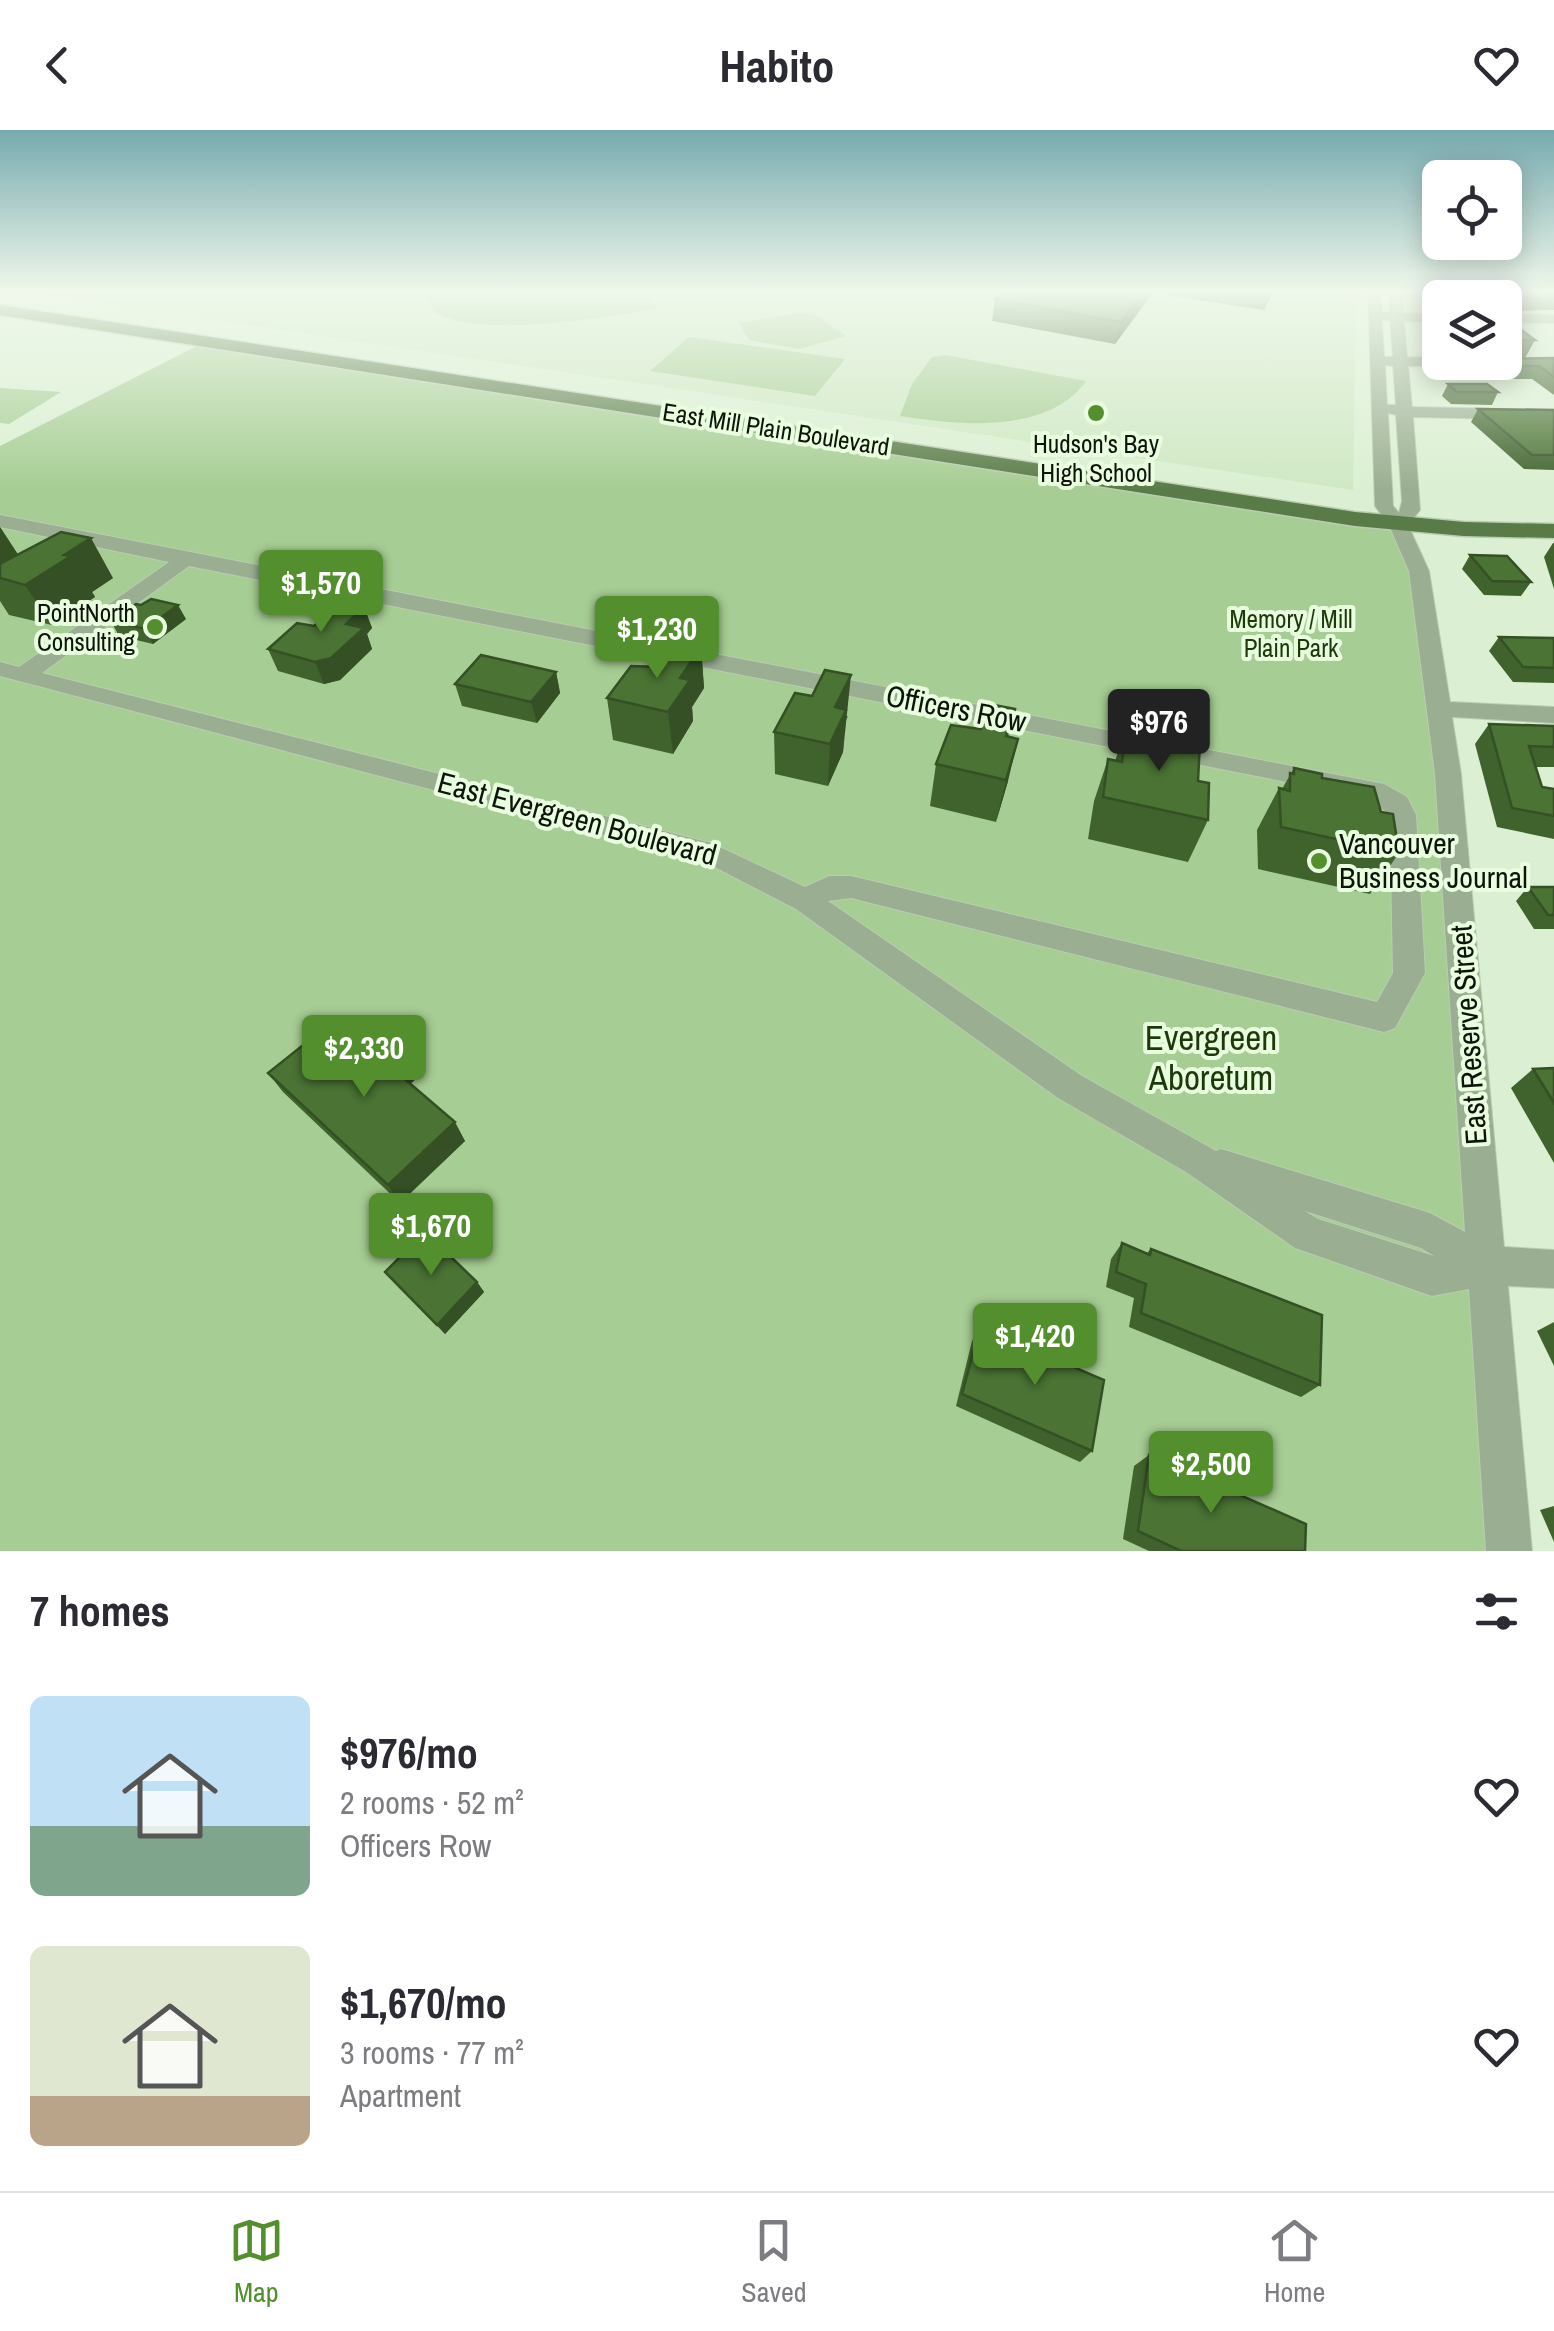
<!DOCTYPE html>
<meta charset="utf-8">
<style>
:root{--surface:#fff;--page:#f7f7f7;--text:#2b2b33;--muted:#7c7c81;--line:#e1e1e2;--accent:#538f2d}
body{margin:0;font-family:"Archivo Narrow",sans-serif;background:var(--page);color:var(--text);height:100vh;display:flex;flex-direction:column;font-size:38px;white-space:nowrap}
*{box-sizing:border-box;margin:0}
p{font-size:32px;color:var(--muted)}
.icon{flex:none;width:55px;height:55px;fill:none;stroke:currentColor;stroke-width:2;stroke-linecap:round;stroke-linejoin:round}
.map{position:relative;height:1421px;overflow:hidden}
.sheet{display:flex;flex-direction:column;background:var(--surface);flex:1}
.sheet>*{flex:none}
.buttons{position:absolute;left:1422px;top:30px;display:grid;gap:20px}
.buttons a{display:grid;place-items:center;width:100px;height:100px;border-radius:15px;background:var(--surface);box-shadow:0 5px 25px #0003;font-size:50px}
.price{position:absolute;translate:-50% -85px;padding:0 22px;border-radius:10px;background:var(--accent);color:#fff;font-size:32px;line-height:65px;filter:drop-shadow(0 2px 5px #0008)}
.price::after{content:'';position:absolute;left:50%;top:60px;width:30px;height:22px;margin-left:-15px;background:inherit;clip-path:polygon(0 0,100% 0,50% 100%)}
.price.current{background:#222;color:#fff}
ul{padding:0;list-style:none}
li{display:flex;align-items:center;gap:30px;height:250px;padding:0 30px}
li span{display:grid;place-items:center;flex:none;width:280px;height:200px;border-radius:15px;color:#555}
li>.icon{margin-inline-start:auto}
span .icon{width:120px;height:120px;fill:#fffc;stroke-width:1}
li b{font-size:42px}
h2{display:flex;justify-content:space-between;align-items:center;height:120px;padding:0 30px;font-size:42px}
header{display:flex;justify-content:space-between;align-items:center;height:130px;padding:0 30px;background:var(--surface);font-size:45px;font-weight:800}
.tab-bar{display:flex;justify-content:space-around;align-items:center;height:140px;border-top:2px solid var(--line);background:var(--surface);font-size:28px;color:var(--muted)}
.tab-bar a{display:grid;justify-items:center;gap:5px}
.tab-bar .current{color:var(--accent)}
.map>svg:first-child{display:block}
</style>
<header><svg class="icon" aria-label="back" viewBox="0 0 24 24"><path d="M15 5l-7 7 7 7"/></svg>Habito<svg class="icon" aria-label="heart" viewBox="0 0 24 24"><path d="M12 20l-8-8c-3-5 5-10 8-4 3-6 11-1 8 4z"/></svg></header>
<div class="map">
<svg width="1554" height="1421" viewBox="0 0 1554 1421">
<rect width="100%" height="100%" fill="#dbf0d2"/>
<path fill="#cfe8c3" d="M20 161H1356L1353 360Z"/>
<g fill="#a6cd93">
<path d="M421 161H639L659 178C608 187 486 208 440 185 431 181 426 169 421 161Z"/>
<path d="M802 183 816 185 846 206 799 219 749 210 739 193Z"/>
<path d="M689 207 845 229 815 266 650 241Z"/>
<path d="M207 211 1383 397 1406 410 1419 441 1509 1421H0V316Z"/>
<path d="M945 225 1086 251C1048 305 957 295 900 286L912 254 932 227Z"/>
<path d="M0 258 61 262 9 294 0 293Z"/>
</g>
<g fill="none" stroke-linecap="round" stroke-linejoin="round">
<g stroke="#bacdb2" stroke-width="2">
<g id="minor">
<path d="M1368 161H1380L1382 182H1390L1389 161H1401L1403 183 1440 184V192L1404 191 1407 227 1440 228V232L1554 231V239L1408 236 1412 277 1554 280V290L1413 287 1420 380 1408 395 1429 441 1450 572 1554 577V593L1452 587 1461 644 1504 1117 1554 1120V1158L1508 1156 1532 1421H1486L1469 1159 1432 1166 1295 1118 1186 1042 1058 968 796 779 703 731 0 546V532L19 537 169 432 0 397V385L1384 654 1407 667 1416 685 1425 843 1395 898 1384 902 851 768 828 771 1082 946 1216 1021 1221 1019 1430 1083 1465 1102 1435 644 1409 441 1389 395 1375 376ZM1382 190H1390L1393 227H1384ZM1385 235 1393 236 1396 275H1387ZM1388 283 1396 285 1402 371 1399 383 1393 376ZM189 436 1368 668 1390 685 1393 843 1377 872 851 746H829L805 757 711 713 42 543ZM1305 1081 1421 1118 1434 1126 1318 1089Z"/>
<path d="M1505 184 1554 185V193L1505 192Z"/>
</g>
</g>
<g stroke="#bacdb2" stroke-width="3">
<path id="major" d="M0 175 1355 382 1464 392 1554 394V408L1464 406 1355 396 0 185Z"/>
</g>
<use href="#minor" fill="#9aae91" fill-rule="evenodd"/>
<use href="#major" fill="#597b47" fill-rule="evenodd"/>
</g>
<g fill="#40632d">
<path d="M1004 161H1274L1264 180 1153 163 1115 214 992 191 995 169Z"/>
<path d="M1442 161H1554V180L1505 181V168H1452Z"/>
<path d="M1436 178H1440V206L1428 195Z"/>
<path d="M1505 188 1535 210 1525 228H1505Z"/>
<path d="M1554 228V265L1532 249H1489L1480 241 1484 232Z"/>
<path d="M1448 254 1498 262 1492 275 1451 274 1442 266Z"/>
<path d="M1478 279 1554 280V340L1524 339 1471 292Z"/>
<path d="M0 397 18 425 113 448 92 462 95 467 52 495 9 485 0 471Z"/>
<path d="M1553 413H1554V459L1544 427Z"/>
<path d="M1470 425 1531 452 1521 466 1484 465 1462 439Z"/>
<path d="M364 477 372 498 367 504 372 519 340 550 324 554 278 541 268 519 314 496Z"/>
<path d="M186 489 153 514 119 506 111 491Z"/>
<path d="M1499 507 1554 508V553L1513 552 1489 521Z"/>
<path d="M701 517 704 558 692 577 693 591 673 624 613 610 607 568Z"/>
<path d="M556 542 560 563 537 593 462 576 455 554Z"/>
<path d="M1015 579 1008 607V651L996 692 930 676 936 634Z"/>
<path d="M848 586 845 592 843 622 828 656 775 644 774 602Z"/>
<path d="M1489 594 1554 596V637H1535L1542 657 1554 659V709L1497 697 1475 614Z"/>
<path d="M1127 596 1198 651 1208 690 1188 732 1088 709 1094 671 1108 629 1115 631Z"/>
<path d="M1294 638 1322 648 1381 682 1399 723 1370 764 1258 739 1257 700 1279 658 1282 659Z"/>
<path d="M1528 757H1554V799H1534L1516 771Z"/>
<path d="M356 920 418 947 410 954 465 1011 400 1073 283 962 268 943Z"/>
<path d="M1554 938V1033L1511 958 1533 939Z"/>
<path d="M1122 1113 1147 1123 1151 1119 1320 1255 1301 1267 1129 1197 1134 1168 1106 1157 1111 1129Z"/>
<path d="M385 1142 477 1152 484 1162 445 1204Z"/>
<path d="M1554 1192V1236L1537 1201Z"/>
<path d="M980 1197 1092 1321 1080 1332 956 1276 972 1211Z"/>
<path d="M1149 1325 1305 1421H1149L1123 1409 1134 1336Z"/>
<path d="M1554 1376V1412L1540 1380Z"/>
</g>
<g fill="#345024">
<path d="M1144 161H1153L1115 214 1120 192Z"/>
<path d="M0 397 19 426 0 439Z"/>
<path d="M91 408 113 448 92 462 95 467 52 495 25 455 64 425Z"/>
<path d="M178 475 186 489 153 514 145 499Z"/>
<path d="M364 477 372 498 367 504 372 519 340 550 324 554 315 532 346 494Z"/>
<path d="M701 517 704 558 692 577 693 591 673 624 668 582 680 548Z"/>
<path d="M556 542 560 563 537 593 531 572Z"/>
<path d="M851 545 843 622 828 656 830 614 835 577Z"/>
<path d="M1018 609 1008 651 996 692 1006 650Z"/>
<path d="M407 928 418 947 405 959 393 939Z"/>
<path d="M455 992 465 1011 400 1073 388 1055Z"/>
<path d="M477 1152 484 1162 445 1204 437 1195Z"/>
</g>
<g fill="#4a7334" stroke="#345024" stroke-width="2.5">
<path d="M1004 161H1144L1120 192 995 169Z"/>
<path d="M1464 161H1554V168H1474Z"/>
<path d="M1505 188 1535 210H1505Z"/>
<path d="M1554 228V247L1539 236H1496L1491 232H1505V229Z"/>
<path d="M1448 254H1487L1498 262H1457Z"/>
<path d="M1478 279 1554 280V325H1532Z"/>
<path d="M61 402 91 408 64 425 71 426 25 455 0 448V434Z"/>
<path d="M1470 425 1507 426 1531 452 1492 451Z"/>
<path d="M151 469 178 475 145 499 111 491 136 474 141 475Z"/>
<path d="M340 472 364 477 346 494 364 498 331 528 315 532 268 519 297 493 314 496Z"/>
<path d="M1499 507 1554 508V538L1523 537Z"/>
<path d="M678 512 701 517 680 548 690 550 668 582 607 568 631 536 661 537Z"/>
<path d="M481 525 556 542 531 572 455 554Z"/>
<path d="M825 540 851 545 835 577 846 580 830 614 774 602 795 563 812 566Z"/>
<path d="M989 574 1015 579 1006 606 1018 609 1006 650 936 634 951 595 981 599Z"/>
<path d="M1489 594 1554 596V617L1529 616 1542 657 1554 659V686L1512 678Z"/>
<path d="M1127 596 1200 612 1198 651 1209 653 1208 690 1103 667 1108 629 1122 632Z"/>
<path d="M1294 638 1322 644V648L1374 657 1381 682 1393 684 1399 723 1281 697 1279 658 1290 661V643L1294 644Z"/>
<path d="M1528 757H1554V785H1548Z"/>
<path d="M327 896 356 920 377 902 407 928 393 939 455 992 388 1055 268 943Z"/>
<path d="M1554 938V973L1533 939Z"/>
<path d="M425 1102 477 1152 437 1195 385 1142Z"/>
<path d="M1122 1113 1150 1125 1151 1119 1322 1185 1320 1255 1141 1183 1146 1154 1116 1142Z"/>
<path d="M980 1197 1104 1250 1092 1321 962 1264Z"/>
<path d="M1149 1325 1306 1394 1305 1421H1181L1138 1401Z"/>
</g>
<linearGradient id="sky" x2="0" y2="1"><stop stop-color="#77aaaf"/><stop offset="0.45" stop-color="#eff8eb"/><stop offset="1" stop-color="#eff8eb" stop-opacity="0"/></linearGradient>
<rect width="1554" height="360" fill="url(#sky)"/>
<g fill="#538f2d" stroke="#e9fddf" stroke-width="4">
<circle cx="1096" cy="283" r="10"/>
<circle cx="155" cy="497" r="10"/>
<circle cx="1319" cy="731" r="10"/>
</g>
<g text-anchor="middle" stroke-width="8" stroke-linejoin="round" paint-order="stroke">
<g font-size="25" fill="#0d140a" stroke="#e9fddf">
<text transform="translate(776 299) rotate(9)" y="9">East Mill Plain Boulevard</text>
</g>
<g font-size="25" fill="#0d140a" stroke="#e9fddf">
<text x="1096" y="323">Hudson's Bay<tspan x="1096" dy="29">High School</tspan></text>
<text x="135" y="492" text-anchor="end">PointNorth<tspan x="135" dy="29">Consulting</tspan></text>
</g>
<g font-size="25" fill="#1d390a" stroke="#e9fddf">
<text x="1291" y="498">Memory / Mill<tspan x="1291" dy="29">Plain Park</tspan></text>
</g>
<g font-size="30" fill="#0d140a" stroke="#e9fddf">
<text transform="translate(956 579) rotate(11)" y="10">Officers Row</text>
<text transform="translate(577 689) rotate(15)" y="10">East Evergreen Boulevard</text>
<text transform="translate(1469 905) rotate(-94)" y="10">East Reserve Street</text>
</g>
<g font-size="30" fill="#0d140a" stroke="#e9fddf" text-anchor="start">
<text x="1339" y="724">Vancouver<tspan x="1339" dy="34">Business Journal</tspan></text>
</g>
<g font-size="35" fill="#1d390a" stroke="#e9fddf">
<text x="1211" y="920">Evergreen<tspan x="1211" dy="40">Aboretum</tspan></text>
</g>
</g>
</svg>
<div class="buttons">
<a><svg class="icon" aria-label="locate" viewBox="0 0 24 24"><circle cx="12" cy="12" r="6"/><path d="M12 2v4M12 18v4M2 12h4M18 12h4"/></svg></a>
<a><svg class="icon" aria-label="layers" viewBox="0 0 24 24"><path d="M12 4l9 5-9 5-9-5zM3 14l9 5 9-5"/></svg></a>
</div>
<b class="price" style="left:321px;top:505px">$1,570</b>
<b class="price" style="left:657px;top:551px">$1,230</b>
<b class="price current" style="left:1159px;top:644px">$976</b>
<b class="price" style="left:364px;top:970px">$2,330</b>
<b class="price" style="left:431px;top:1148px">$1,670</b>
<b class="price" style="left:1035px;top:1258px">$1,420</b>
<b class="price" style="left:1211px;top:1386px">$2,500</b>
</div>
<section class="sheet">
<h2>7 homes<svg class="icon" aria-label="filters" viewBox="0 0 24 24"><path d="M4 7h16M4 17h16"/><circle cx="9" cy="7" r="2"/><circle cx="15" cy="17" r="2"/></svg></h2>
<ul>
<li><span style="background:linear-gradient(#bfe0f5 65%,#7fa58c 0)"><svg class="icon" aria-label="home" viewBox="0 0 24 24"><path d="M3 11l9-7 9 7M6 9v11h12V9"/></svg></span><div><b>$976/mo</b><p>2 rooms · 52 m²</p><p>Officers Row</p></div><svg class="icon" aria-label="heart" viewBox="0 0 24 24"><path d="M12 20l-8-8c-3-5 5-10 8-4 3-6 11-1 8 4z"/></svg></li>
<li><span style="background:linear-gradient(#dfe7d0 75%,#b9a48a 0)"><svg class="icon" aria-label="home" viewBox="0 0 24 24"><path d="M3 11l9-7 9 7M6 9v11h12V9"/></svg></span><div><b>$1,670/mo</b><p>3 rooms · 77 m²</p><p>Apartment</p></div><svg class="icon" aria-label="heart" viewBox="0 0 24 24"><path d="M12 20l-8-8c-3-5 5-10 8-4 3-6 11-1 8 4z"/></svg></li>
</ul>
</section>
<nav class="tab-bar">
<a class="current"><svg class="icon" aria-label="map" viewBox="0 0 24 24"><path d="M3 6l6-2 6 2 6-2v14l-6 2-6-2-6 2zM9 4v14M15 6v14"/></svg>Map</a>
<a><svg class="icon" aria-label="saved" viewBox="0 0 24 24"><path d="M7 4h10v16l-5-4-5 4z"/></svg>Saved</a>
<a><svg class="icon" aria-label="home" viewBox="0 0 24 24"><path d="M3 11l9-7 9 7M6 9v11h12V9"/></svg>Home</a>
</nav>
